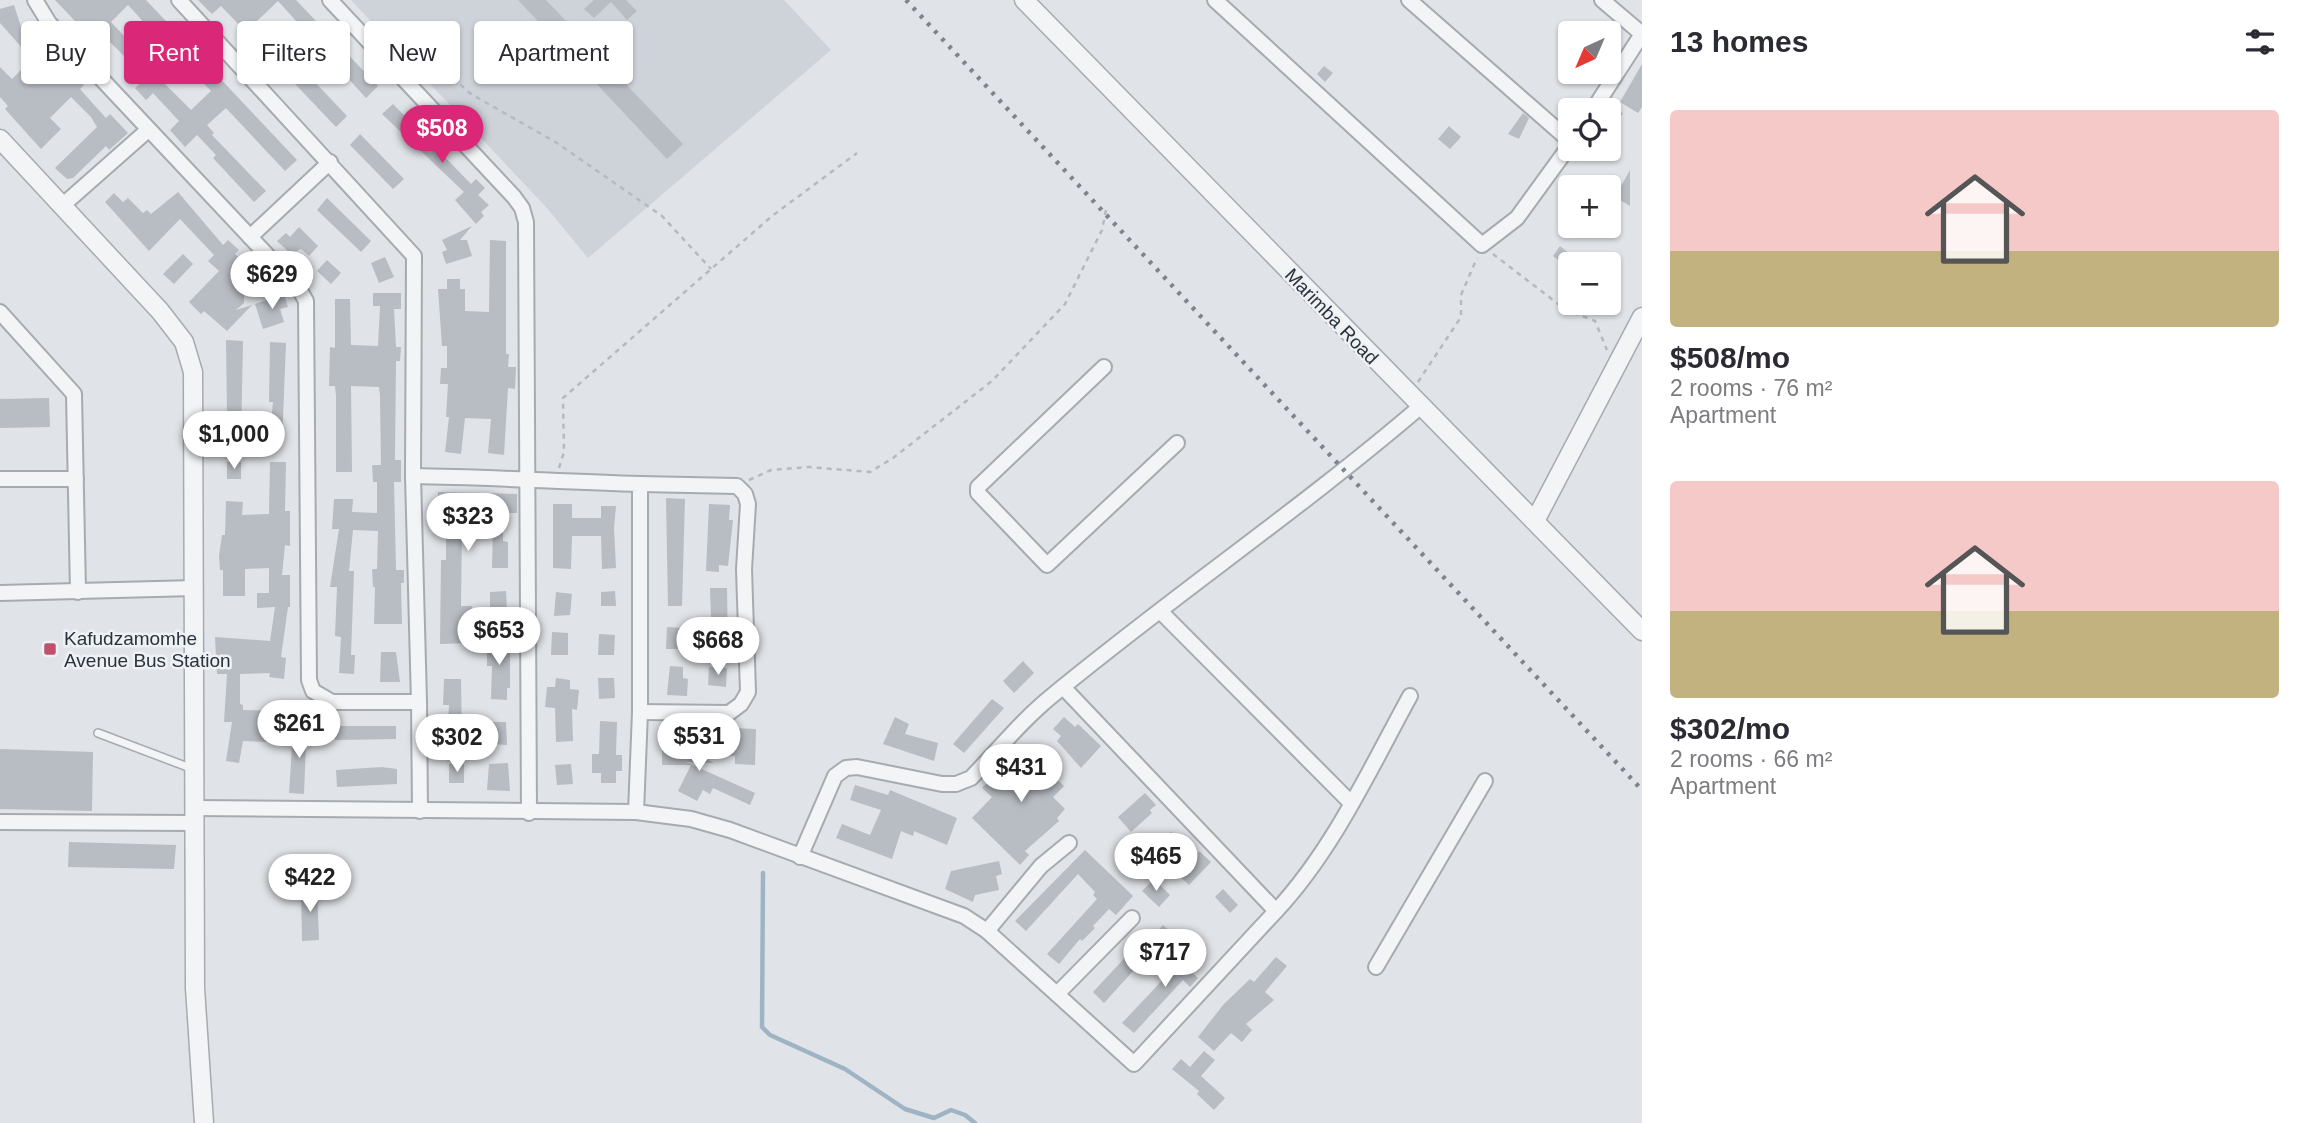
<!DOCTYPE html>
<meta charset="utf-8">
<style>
:root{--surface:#fff;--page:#f2f2f3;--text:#2b2b33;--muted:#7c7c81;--accent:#db2777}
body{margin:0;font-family:Arial,sans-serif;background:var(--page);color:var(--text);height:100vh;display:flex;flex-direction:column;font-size:26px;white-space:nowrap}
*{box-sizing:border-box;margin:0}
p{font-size:23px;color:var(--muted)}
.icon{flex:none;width:38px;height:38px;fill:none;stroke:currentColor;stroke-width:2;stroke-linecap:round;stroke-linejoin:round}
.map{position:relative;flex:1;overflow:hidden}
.panel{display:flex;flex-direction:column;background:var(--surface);width:665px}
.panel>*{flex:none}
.top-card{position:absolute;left:21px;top:21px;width:665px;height:63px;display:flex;gap:14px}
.needle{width:46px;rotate:224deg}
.controls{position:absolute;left:1558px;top:21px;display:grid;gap:14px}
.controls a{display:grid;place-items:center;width:63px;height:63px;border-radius:7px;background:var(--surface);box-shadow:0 2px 5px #0004;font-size:35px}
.price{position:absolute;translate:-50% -60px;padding:0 16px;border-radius:24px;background:#fff;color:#222;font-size:23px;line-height:46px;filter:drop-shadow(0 2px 4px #0008)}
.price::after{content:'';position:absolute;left:50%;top:42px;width:21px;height:16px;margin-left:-10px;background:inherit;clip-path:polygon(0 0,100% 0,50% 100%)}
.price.on{background:var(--accent);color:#fff}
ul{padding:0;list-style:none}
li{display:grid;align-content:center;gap:14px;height:371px;padding:0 28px}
li span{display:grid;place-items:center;height:217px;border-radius:7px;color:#555}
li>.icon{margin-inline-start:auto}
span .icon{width:126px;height:126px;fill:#fffc;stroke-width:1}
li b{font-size:30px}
h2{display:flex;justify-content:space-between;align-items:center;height:84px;padding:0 28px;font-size:30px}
.pill{padding:0 24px;border-radius:7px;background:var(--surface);box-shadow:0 2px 5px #0004;font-size:24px;line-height:63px}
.pill.on{background:var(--accent);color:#fff}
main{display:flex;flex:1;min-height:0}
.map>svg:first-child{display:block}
</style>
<main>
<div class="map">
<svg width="1642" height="1123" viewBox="0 0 1642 1123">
<rect width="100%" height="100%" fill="#e0e3e7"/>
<path fill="#ced3d9" d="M351 0H784L831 50 588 258 546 207Z"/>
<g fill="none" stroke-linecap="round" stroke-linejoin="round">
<path stroke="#9eb4c4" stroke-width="4.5" d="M763 873 762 1027 770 1035 845 1069 905 1109 934 1118 951 1110 965 1115 975 1123"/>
</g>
<g fill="#b8bdc3" fill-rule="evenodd">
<path d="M55 0H146L297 160 285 171 226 108 207 125 214 133 212 135 266 191 254 202 213 158 216 155 197 135 185 147 170 130 179 121 153 93 146 100 135 88 144 80 136 68 100 32 93 40ZM128 5 171 52 155 69 111 22ZM184 63 211 91 191 110 164 83Z"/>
<path d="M198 0H296L378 86 366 98 278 1 257 21 347 116 336 127 221 6 212 14Z"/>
<path d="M518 0H546L683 144 667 159Z"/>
<path d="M594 0H626L637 11 627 20 611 2 594 18 584 9Z"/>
<path d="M14 5 24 36 30 30 57 57 53 61 69 76 72 73 84 85 80 89 87 97 106 118 110 114 128 133 109 150 106 146 73 178 67 179 55 168 97 127 91 117 71 97 50 118 61 129 41 149 5 109 8 106 0 97V67L12 79 32 59 0 23V9Z"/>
<path d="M1642 64V107L1638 113 1620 102Z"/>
<path d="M1324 66 1333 73 1325 82 1317 74Z"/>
<path d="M393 104 471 184 476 179 485 188 478 195 489 205 481 212 484 216 476 224 455 200 464 192 382 114Z"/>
<path d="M1612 107 1623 113 1608 139V113Z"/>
<path d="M1523 113 1529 118 1519 139 1508 134Z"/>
<path d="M1449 126 1461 137 1450 149 1438 139Z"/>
<path d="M360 134 404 179 393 189 350 145Z"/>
<path d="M1630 170V206L1615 197Z"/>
<path d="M178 192 223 245 228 240 239 250 235 254 266 283 252 296 245 274 244 303 236 310 252 305 227 331 204 311 201 314 189 302 219 271 208 261 214 255 180 219 149 251 105 202 114 193 123 202 128 198 143 213 147 210 151 214Z"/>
<path d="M327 198 371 241 361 252 317 210Z"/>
<path d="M472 226 460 240H467L472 256 446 264 442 252 447 250 442 240Z"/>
<path d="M299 227 318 246 309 256 301 249 291 254 277 241 286 233 290 237Z"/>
<path d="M490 240 506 241V354H509L508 367H516L515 389 508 388 504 455 488 453 491 419 465 418 461 454 445 452 449 417H446L448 384H440L441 368H447V346H442L438 289H447V279H460V289H465V311L489 312Z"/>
<path d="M1560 246 1571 255 1563 264 1553 256Z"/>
<path d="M183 254 193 264 174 284 163 274Z"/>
<path d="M385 257 394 277 379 283 371 263Z"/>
<path d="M327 260 341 273 331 284 317 271Z"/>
<path d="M373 293H401V309H394L396 347H401L400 361H396L395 454V460H401V482H394L396 570H404V583H401L402 624H374L375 587H373L372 569H377L378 531 353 530 349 571H354L351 655H355L354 674 339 673 341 637 335 636 337 587H330L339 529H332L334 499H353L352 512 377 513V482H373L372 465H381L380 396 379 387 351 386 352 472H336V396L335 386H329L330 347 335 348V299H350L351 345 378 346 380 306H373Z"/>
<path d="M284 294 288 307 280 309 284 322 263 329 255 304Z"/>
<path d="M226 340 243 341 241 440 223 439 227 417Z"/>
<path d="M270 342 286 343 282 443 269 442 273 402H269Z"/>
<path d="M49 398 50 427 0 428V399Z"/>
<rect x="227" y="462" width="14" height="17"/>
<path d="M270 462H286L285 511H290V546L285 545 282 575H290V607H288L281 657 286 658 284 679 269 677 270 673 240 674V704L243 705V710L289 711 288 735 269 734 268 742 243 741 239 763 226 761 232 722H224L227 674H217L215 637 270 641 275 607 257 608V593H269V568L245 569V596H223V570H220L219 556 222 535H225L226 501 243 502 242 515 269 514Z"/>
<path d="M438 492 517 494V513H503V541L508 542V568H492L493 529H462L461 606H472V643L440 644 441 560H446V515H437Z"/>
<path d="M666 498 685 499 682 606H668Z"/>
<path d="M553 504H572V518H601V506H616L614 528 616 568 602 569 601 536H572L571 569 553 568Z"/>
<path d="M709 504 730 505 729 520H733L728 566 719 565V572L706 571Z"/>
<path d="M710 588H727L728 648H712Z"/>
<path d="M506 591 507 611 490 612V592Z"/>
<path d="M615 591 616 606H601V592Z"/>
<path d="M556 592 572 594 570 615 554 616Z"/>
<path d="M667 627 682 628 681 649H666Z"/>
<path d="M552 632 568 633V655H551Z"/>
<path d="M599 634 615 635 614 655H598Z"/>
<path d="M487 637H504V644L510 645V688H507V700L491 699 492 666H487Z"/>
<path d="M381 652H396L400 682H380Z"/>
<path d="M1023 661 1034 673 1014 693 1003 681Z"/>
<path d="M670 666 683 667V678L688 679 687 696 667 695Z"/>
<path d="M709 667 727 668 726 687 708 685Z"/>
<path d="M556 678 570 680V689L579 690 577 710 572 709 573 741 556 742 555 708 545 707 547 687H555Z"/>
<path d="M598 678H614L615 698 599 699Z"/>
<path d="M444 679H461L462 743H447L449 705H443Z"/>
<path d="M992 699 1004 708 964 753 953 744Z"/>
<path d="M895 717 909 724 905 734 938 743 934 761 883 744Z"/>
<path d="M1064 717 1075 727 1078 724 1101 746 1081 768 1057 741 1061 736 1053 729Z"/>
<path d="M600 721 617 722 616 755H622V771H616V783H601V773H592V754H599Z"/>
<path d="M490 722H506L507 745 491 744Z"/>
<path d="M336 726H396V739L335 740Z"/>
<path d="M731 728 756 729 755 765 735 764V756L721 755V740H731Z"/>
<path d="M293 731H315L314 744 306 743 304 794 289 793Z"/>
<path d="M662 736H684V748L714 763 686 762 755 793 750 805 713 788 710 794 703 790 697 801 678 791 691 765H662Z"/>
<path d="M1038 744 1051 756 1042 765 1064 786 1053 797 1065 809 1057 818 1059 821 1025 851 1029 855 1020 865 972 818 992 797 982 788 998 771 1001 774 1025 748 1031 753Z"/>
<path d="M0 749 93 752 92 811 0 809Z"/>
<path d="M508 763 510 791 487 790 489 764Z"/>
<rect x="449" y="764" width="15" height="19"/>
<path d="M571 764 573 784 557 785 555 765Z"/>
<path d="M382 767 397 769V784L337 787 336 770Z"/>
<path d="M855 785 888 795 890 790 957 818 947 845 914 831 913 836 901 831 892 859 836 838 842 824 870 835 881 810 850 800Z"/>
<path d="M1145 793 1156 805 1150 810 1152 813 1131 832 1118 817Z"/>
<path d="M1171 832 1196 855 1199 851 1211 862 1189 885 1177 874 1188 863 1163 839Z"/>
<path d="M69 842 176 845 174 869 68 867Z"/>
<path d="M1085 850 1133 896 1116 915 1109 909 1093 926 1095 928 1082 941 1080 939 1059 964 1047 954 1097 899 1093 895 1095 892 1078 874 1026 931 1015 921Z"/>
<path d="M999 861 1002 874 996 876 999 890 975 895 973 902 945 889 951 871Z"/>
<path d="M1154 879 1170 895 1159 907 1142 891Z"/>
<path d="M317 887 319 940 302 941 301 888Z"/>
<path d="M1223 889 1238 905 1230 913 1215 897Z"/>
<path d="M1163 925 1174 935 1159 950 1149 940Z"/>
<path d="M1133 949 1144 959 1104 1003 1093 992Z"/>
<path d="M1190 950 1202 961 1192 972 1198 978 1190 987 1183 980 1134 1033 1122 1023 1172 970 1168 965 1177 957 1180 960Z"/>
<path d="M1276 957 1287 966 1265 992 1274 1000 1246 1024 1252 1030 1242 1042 1231 1033 1214 1051 1198 1037 1223 1005 1250 979 1254 982Z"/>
<path d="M1204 1051 1215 1060 1201 1076 1225 1098 1214 1110 1197 1094 1199 1091 1172 1069 1181 1059 1190 1067Z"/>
</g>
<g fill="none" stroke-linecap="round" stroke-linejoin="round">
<g stroke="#a6abb1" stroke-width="10">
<path id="service" d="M98 733 193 769"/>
</g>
<g stroke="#a6abb1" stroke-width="18">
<g id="minor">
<path d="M35 0 49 23 299 289 306 301 309 680 313 691 332 702H419L420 811"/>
<path d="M179 0 414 256 413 476 419 702"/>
<path d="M330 0 514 197 522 208 526 222 529 813"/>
<path d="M1215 0 1482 245 1517 218 1570 145"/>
<path d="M1409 0 1570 141"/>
<path d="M1602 0 1642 34"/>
<path d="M1593 110 1642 34"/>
<path d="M63 205 148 130"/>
<path d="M250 237 330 162"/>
<path d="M0 312 74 394 78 592"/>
<path d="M1104 367 978 487V493L1047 565 1177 443"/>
<path d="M413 476C489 477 564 482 640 484V712L636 812"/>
<path d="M0 479H76"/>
<path d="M640 484 737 486 745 494 748 504 744 569 748 692 741 704 729 713 640 712"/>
<path d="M0 593 195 588"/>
<path d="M1161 612 1351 803"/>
<path d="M194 808 636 812 691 819 730 830 964 916 987 931 1134 1064 1276 911 1063 687"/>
<path d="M0 822 193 823"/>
<path d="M800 857 835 776 846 768 857 767 942 784H956L971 778C998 750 1023 719 1053 695 1173 596 1302 508 1420 407"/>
<path d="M1276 911C1333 850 1370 769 1410 696"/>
<path d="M987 931 1041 866 1069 843"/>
<path d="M1376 967 1485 781"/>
<path d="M1057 994 1132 918"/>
</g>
</g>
<g stroke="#a6abb1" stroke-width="21">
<g id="tertiary">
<path d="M1024 0 1642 631"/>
<path d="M0 139 160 311 184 342 193 372 195 988 204 1123"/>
<path d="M1536 519 1642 317"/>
</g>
</g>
<g stroke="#b6babe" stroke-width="2.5" stroke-dasharray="5 5" stroke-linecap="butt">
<path d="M409 65 435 62 471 94 557 143 662 216 711 269"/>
<path d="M1493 254 1566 310 1595 321 1607 350"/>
<path d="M1418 382 1461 317V295L1477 258"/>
<path d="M559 468 564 452 563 398 772 216 857 153"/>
<path d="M749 480 771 470 808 467 870 472 893 458 992 381 1065 304 1102 230 1106 210"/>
</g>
<use href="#service" stroke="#f2f4f6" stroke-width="7"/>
<use href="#minor" stroke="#f2f4f6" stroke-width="14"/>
<use href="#tertiary" stroke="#f2f4f6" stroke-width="18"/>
<path stroke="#7b848f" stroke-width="4.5" stroke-dasharray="3.5 7" stroke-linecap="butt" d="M906 0 1642 790"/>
</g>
<rect fill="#c0516c" stroke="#eff2f5" stroke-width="2.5" x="43" y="642" width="14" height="14" rx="3.5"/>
<g text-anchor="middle" stroke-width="5" stroke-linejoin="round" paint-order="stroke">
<g font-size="19" fill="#2a333d" stroke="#eff2f5">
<text transform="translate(1332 316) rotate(46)" y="7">Marimba Road</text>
</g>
<g font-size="19" fill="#2a333d" stroke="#eff2f5" text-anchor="start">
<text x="64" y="645">Kafudzamomhe<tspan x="64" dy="22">Avenue Bus Station</tspan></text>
</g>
</g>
</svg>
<div class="controls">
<a><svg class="needle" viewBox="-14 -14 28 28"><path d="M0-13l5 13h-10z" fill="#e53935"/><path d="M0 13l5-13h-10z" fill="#7c7c81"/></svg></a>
<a><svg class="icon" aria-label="locate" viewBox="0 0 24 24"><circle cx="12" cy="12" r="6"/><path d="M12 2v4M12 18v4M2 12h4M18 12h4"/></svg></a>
<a>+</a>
<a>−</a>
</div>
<b class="price on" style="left:442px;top:165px">$508</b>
<b class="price" style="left:272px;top:311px">$629</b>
<b class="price" style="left:234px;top:471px">$1,000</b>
<b class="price" style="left:468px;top:553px">$323</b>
<b class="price" style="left:499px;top:667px">$653</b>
<b class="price" style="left:718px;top:677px">$668</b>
<b class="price" style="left:299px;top:760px">$261</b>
<b class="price" style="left:699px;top:773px">$531</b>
<b class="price" style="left:457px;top:774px">$302</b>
<b class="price" style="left:1021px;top:804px">$431</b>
<b class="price" style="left:1156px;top:893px">$465</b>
<b class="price" style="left:310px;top:914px">$422</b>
<b class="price" style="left:1165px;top:989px">$717</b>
<div class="top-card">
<a class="pill">Buy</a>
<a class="pill on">Rent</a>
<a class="pill">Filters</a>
<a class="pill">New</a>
<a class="pill">Apartment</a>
</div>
</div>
<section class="panel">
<h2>13 homes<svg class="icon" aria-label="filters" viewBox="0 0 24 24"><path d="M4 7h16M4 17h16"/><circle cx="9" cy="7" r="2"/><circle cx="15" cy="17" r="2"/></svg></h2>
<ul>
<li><span style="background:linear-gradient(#f6c9c9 65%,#c2b280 0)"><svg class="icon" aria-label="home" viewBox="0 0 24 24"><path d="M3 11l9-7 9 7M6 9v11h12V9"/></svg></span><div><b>$508/mo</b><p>2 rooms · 76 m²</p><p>Apartment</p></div></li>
<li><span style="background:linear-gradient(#f6c9c9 60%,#c2b280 0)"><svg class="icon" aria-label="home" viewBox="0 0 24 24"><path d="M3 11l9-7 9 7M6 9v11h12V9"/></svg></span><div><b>$302/mo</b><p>2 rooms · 66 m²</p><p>Apartment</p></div></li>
</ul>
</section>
</main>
